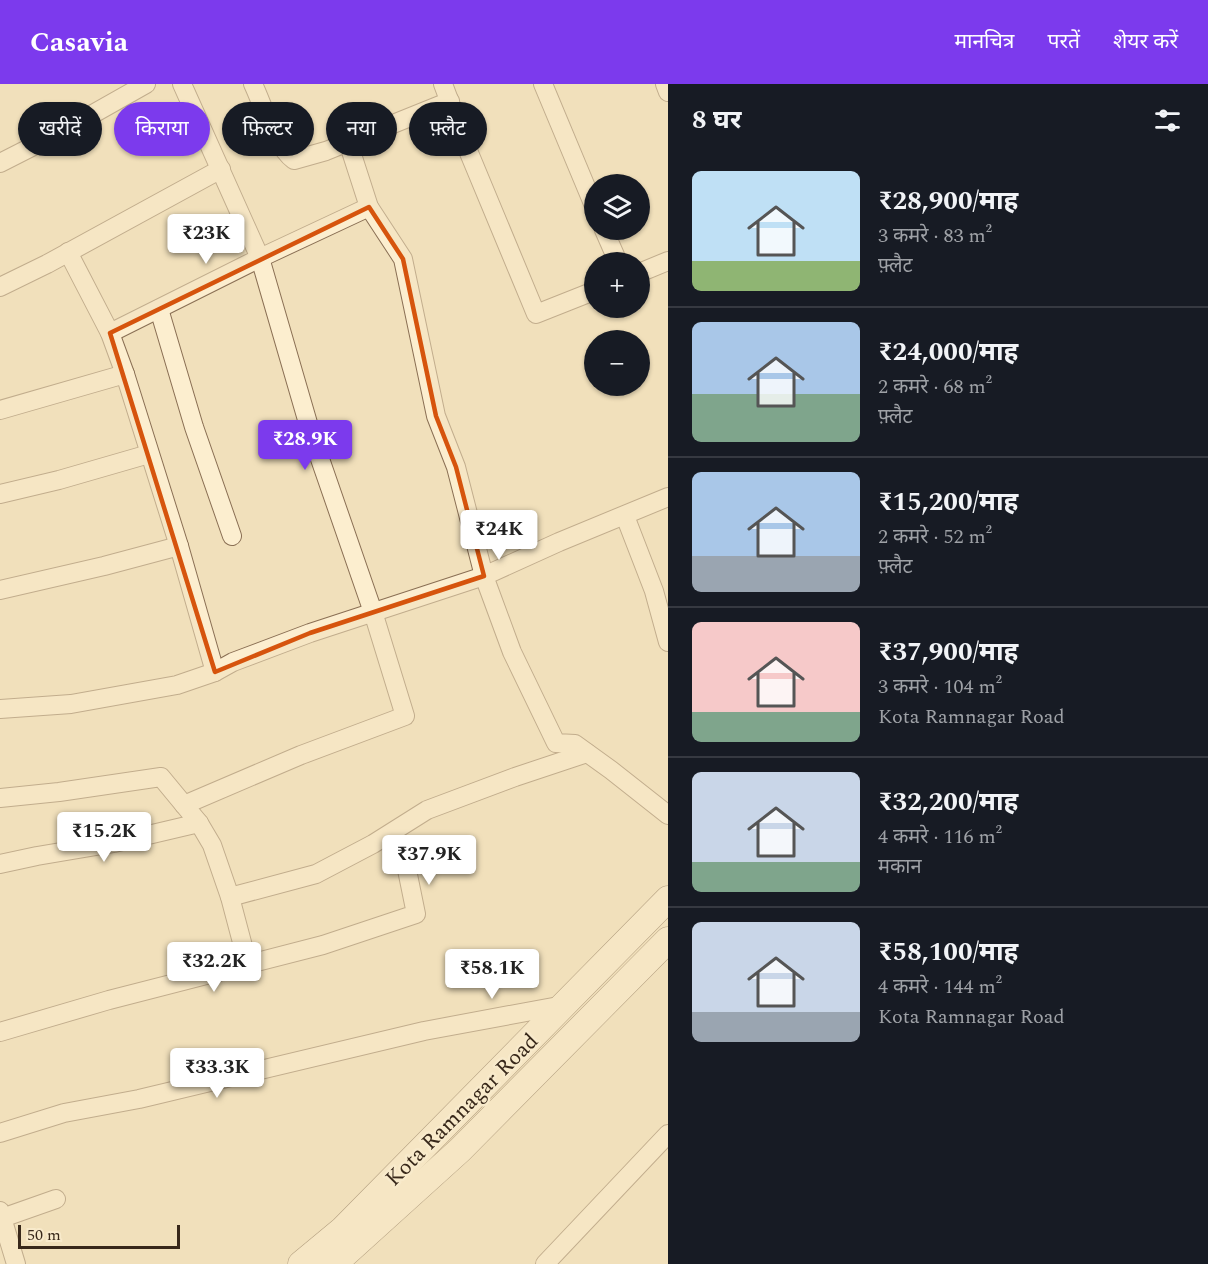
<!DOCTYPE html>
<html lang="hi">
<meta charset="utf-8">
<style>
:root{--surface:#171b24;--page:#242831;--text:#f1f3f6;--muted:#9ea1a6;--line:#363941;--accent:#7c3aed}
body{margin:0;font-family:Spectral,"Noto Sans Devanagari",serif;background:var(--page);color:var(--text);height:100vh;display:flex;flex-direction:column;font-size:22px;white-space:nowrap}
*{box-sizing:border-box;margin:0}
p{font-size:20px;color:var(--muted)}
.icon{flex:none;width:33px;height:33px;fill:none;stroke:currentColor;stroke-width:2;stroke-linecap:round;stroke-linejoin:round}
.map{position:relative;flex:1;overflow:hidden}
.panel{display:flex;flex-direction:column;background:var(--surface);width:540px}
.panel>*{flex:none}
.top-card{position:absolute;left:18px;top:18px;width:560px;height:54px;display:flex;gap:12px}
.tools{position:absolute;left:584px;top:90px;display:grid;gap:12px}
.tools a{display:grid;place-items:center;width:66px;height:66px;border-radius:50%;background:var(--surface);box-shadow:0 2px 4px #0004;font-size:30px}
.scale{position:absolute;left:18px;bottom:15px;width:162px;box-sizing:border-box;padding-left:6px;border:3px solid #38281a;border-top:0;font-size:16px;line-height:21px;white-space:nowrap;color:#38281a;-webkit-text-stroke:4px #f8eacb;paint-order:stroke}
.price{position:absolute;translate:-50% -51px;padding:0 14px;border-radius:6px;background:#fff;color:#222;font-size:20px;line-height:39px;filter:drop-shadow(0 2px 3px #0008)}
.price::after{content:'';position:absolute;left:50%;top:36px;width:18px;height:14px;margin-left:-9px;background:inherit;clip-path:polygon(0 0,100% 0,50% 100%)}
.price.on{background:var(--accent);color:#fff}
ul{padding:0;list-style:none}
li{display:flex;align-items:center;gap:18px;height:150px;padding:0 24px}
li+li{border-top:2px solid var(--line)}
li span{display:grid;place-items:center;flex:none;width:168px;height:120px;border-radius:9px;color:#555}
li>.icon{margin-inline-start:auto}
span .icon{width:72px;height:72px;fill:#fffc;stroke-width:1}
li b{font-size:26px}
h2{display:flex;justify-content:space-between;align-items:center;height:72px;padding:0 24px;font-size:26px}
.pill{padding:0 21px;border-radius:27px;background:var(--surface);box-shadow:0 2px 4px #0004;font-size:21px;line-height:54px}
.pill.on{background:var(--accent);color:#fff}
header{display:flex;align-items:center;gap:36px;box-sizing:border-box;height:84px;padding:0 30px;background:var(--accent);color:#fff}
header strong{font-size:28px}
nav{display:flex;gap:33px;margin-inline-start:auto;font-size:21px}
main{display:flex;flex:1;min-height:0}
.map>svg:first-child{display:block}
</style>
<header>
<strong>Casavia</strong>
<nav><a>मानचित्र</a><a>परतें</a><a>शेयर करें</a></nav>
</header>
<main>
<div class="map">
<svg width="668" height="1180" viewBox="0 0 668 1180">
<rect width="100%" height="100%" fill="#f1e0bb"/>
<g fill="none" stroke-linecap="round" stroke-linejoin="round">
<g stroke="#8a6f54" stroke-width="20">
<g id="street">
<path d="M182 0 260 174 310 346 373 528 405 632 301 671 184 721"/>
<path d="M253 0C263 21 275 62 294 76L326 67 450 17"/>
<path d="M443 0 467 64 536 230 594 207"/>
<path d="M543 0 594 122"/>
<path d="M665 0 668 8"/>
<path d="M348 58 369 123 403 175 436 332 456 383 484 492 512 568 556 659 575 660 611 686 668 731"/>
<path d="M0 79 61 48 146 0"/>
<path d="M604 146 618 178"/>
<path d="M68 168 110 249 260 174 369 123"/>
<path d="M639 189 668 177"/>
<path d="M0 203 47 180 221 85"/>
<path d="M159 225 194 343 232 452"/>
<path d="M110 249 125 290 179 462 215 588"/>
<path d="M0 326 125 290"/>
<path d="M0 410 59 396 149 370"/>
<path d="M625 432 654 507 668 558"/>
<path d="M0 506 104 482 179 462"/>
<path d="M0 625 71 620 177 601 215 588 233 578 310 549 484 492 559 458 668 413"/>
<path d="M0 714 59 708 161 693 199 739 212 761 230 813 248 881"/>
<path d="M0 780 37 772 114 759 199 739"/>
<path d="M230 813 316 790 373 760 427 726 515 693 587 669"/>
<path d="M0 948 109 916 323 861 416 830 406 781"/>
<path d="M0 1049 64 1029 139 1015 424 947 564 921"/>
<path d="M0 1127 16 1180"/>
<path d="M2 1134 56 1115"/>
<path d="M545 1180 668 1050"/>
</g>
</g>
<g stroke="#6b5037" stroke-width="27">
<g id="secondary">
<path d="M301 1180 342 1146 668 815"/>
<path d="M334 1180 460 1066 668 856"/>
</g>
</g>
<use href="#street" stroke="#fceecf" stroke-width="18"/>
<use href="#secondary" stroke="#fceecf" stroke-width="26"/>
</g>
<path d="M0 0H668V1180H0ZM369 123 403 175 436 332 456 383 484 492 310 549 215 588 110 249Z" fill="#f1e0bb" fill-opacity=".55" fill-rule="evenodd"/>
<path fill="none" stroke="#d6540d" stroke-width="4.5" stroke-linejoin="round" d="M369 123 403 175 436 332 456 383 484 492 310 549 215 588 110 249Z"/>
<g text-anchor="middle" stroke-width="5" stroke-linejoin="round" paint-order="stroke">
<g font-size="22" fill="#38281a" stroke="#f8eacb">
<text transform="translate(461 1025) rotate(-45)" y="8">Kota Ramnagar Road</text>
</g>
</g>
</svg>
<div class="tools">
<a><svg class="icon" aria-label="layers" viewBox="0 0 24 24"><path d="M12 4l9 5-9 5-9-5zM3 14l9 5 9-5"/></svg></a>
<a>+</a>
<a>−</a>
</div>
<div class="scale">50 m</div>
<b class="price" style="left:206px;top:181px">₹23K</b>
<b class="price on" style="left:305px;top:387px">₹28.9K</b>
<b class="price" style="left:499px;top:477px">₹24K</b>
<b class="price" style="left:104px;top:779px">₹15.2K</b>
<b class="price" style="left:429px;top:802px">₹37.9K</b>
<b class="price" style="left:214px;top:909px">₹32.2K</b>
<b class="price" style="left:492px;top:916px">₹58.1K</b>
<b class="price" style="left:217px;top:1015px">₹33.3K</b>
<div class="top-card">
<a class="pill">खरीदें</a>
<a class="pill on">किराया</a>
<a class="pill">फ़िल्टर</a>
<a class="pill">नया</a>
<a class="pill">फ़्लैट</a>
</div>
</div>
<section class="panel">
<h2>8 घर<svg class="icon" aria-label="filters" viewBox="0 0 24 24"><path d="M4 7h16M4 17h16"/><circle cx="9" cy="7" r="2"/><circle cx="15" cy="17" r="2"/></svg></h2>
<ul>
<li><span style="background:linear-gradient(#bfe0f5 75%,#8fb573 0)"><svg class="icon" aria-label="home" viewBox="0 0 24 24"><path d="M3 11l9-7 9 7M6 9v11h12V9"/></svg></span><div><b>₹28,900/माह</b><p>3 कमरे · 83 m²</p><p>फ़्लैट</p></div></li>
<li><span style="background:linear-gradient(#a9c7e8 60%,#7fa58c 0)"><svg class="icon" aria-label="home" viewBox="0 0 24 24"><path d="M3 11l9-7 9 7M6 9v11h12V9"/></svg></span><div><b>₹24,000/माह</b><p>2 कमरे · 68 m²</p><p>फ़्लैट</p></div></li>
<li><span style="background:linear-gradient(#a9c7e8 70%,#9aa5b1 0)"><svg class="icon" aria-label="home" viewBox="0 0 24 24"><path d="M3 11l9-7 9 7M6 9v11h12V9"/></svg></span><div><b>₹15,200/माह</b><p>2 कमरे · 52 m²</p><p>फ़्लैट</p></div></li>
<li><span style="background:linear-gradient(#f6c9c9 75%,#7fa58c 0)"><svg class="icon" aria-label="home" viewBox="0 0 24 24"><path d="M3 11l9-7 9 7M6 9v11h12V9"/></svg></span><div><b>₹37,900/माह</b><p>3 कमरे · 104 m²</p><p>Kota Ramnagar Road</p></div></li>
<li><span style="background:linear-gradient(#c9d6e8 75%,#7fa58c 0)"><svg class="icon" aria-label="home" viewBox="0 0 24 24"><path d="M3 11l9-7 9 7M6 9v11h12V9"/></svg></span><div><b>₹32,200/माह</b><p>4 कमरे · 116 m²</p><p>मकान</p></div></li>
<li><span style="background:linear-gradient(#c9d6e8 75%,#9aa5b1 0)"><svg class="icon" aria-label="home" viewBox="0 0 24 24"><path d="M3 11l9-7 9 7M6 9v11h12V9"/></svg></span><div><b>₹58,100/माह</b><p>4 कमरे · 144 m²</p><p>Kota Ramnagar Road</p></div></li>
</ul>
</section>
</main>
